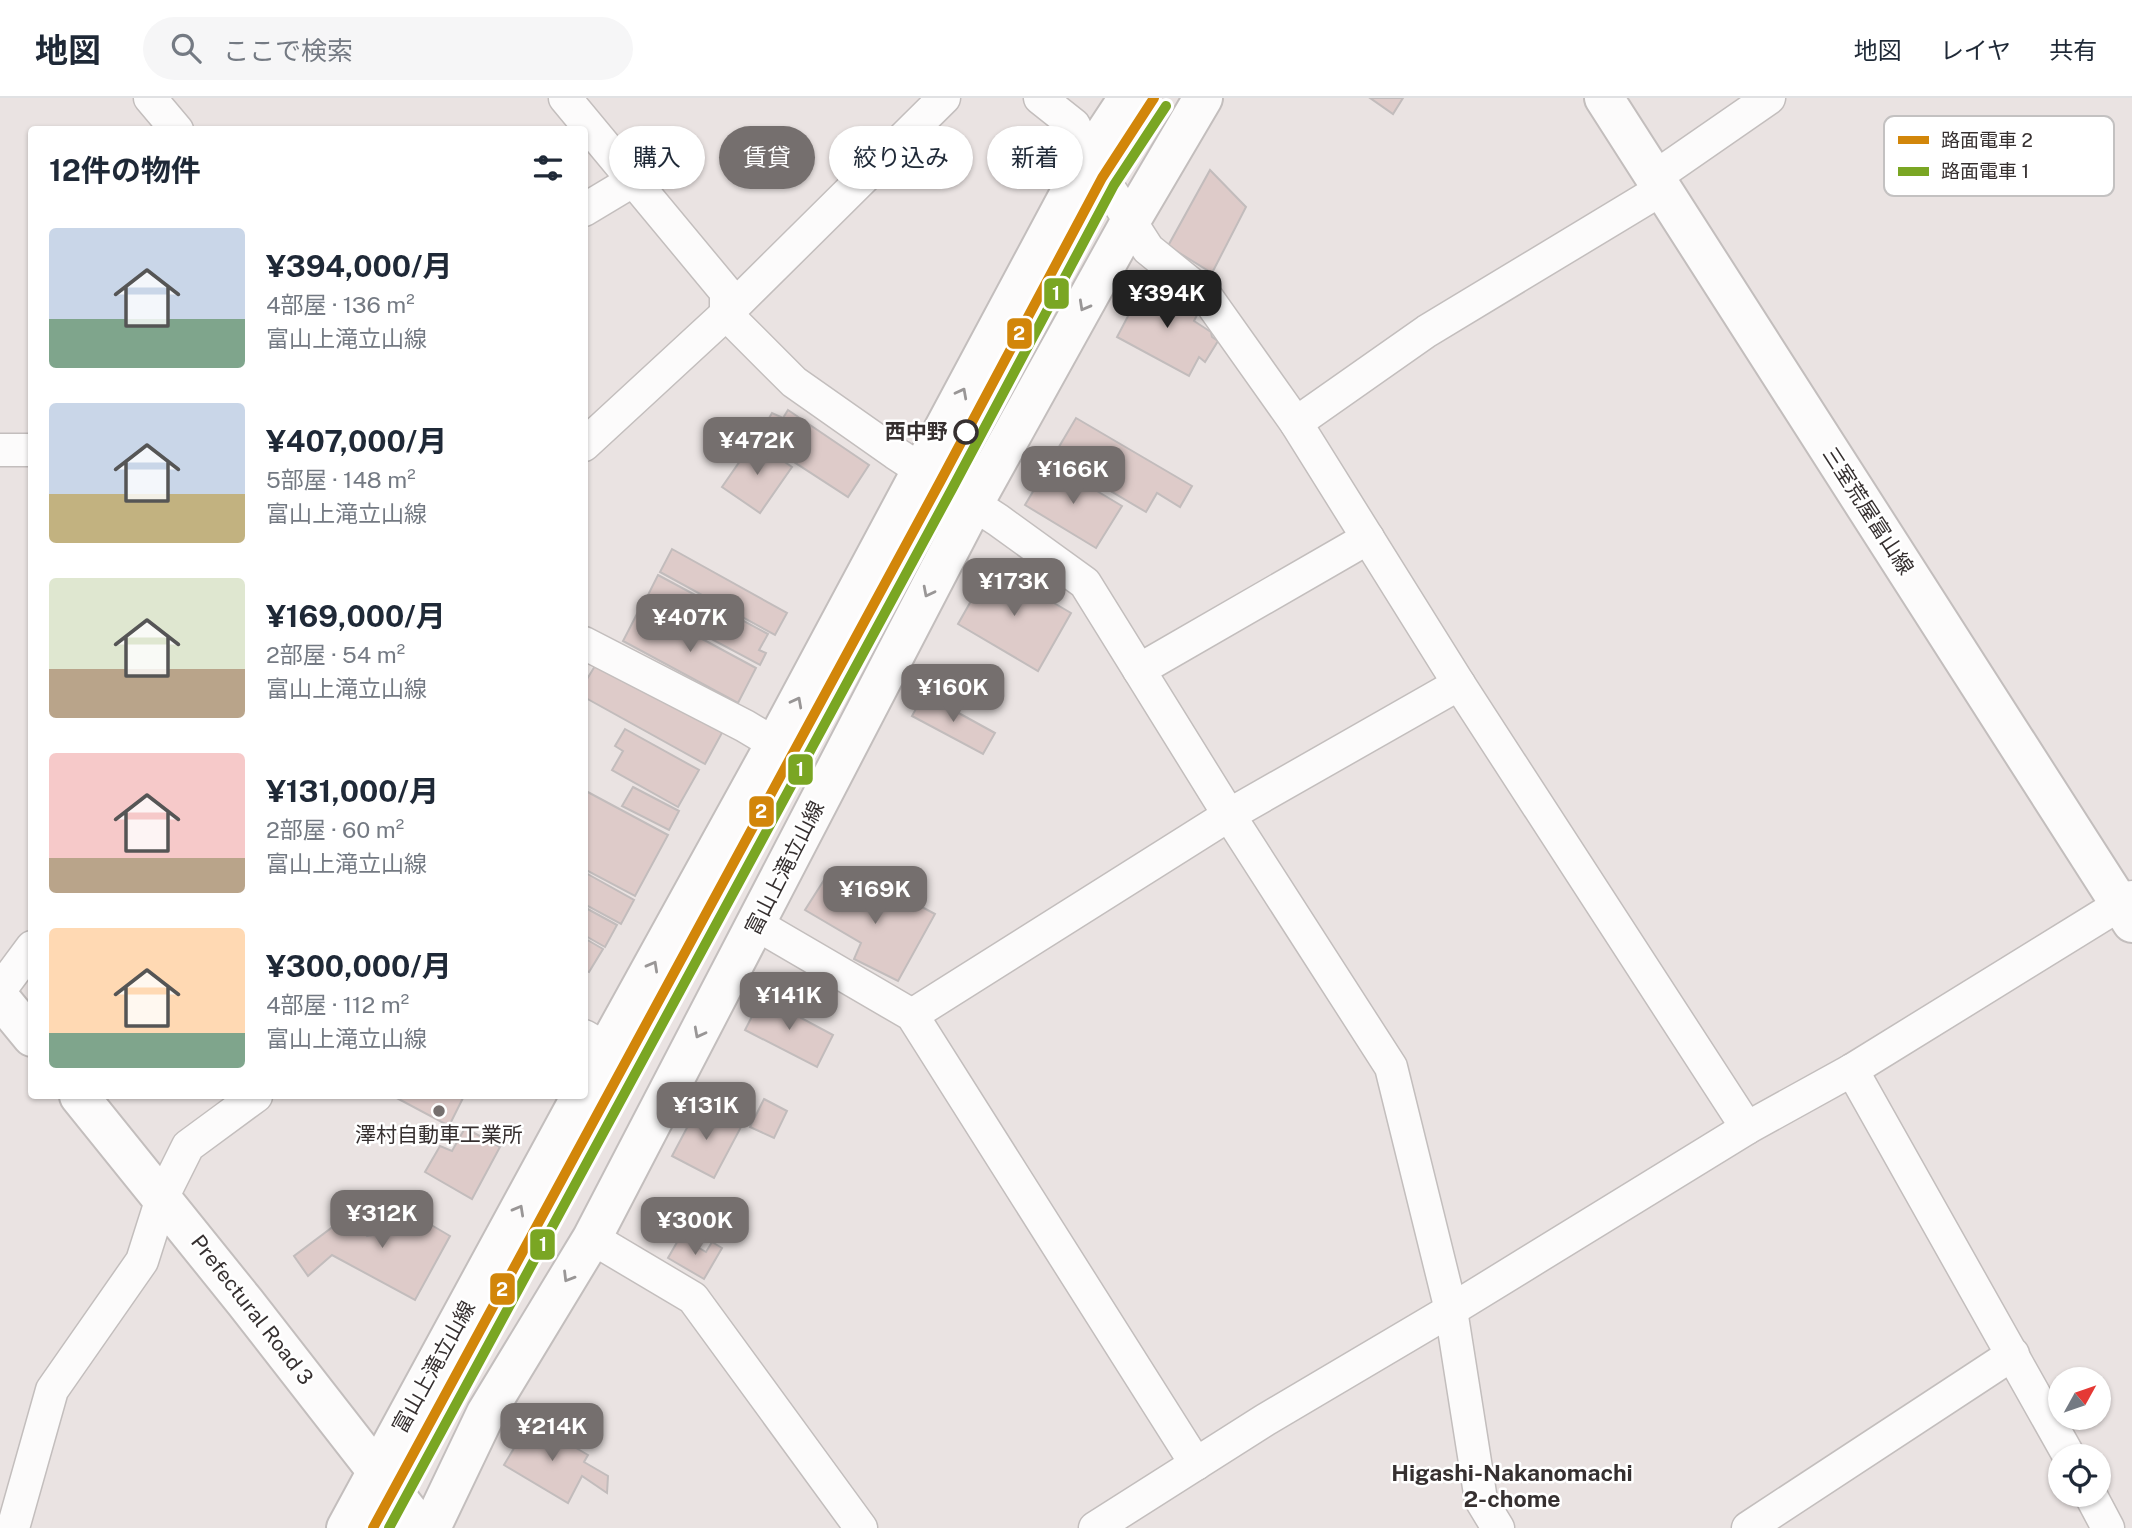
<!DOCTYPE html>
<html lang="ja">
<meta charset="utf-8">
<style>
:root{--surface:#fff;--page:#f6f6f7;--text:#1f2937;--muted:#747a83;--line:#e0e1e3;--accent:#756f6e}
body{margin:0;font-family:"Public Sans","Noto Sans JP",sans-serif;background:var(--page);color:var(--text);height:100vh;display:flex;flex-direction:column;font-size:26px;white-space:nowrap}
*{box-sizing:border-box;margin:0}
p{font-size:23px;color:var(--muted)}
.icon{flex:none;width:38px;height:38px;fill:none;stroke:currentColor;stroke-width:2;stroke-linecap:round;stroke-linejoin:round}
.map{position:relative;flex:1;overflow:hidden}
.panel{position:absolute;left:28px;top:28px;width:560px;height:973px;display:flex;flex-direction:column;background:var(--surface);border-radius:7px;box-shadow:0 2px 5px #0004}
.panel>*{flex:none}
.banner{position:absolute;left:609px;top:28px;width:665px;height:63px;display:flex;gap:14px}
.needle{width:46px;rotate:50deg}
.fabs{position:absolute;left:2048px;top:1269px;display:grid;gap:14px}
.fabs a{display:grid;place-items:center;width:63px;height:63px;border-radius:50%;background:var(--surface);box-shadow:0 2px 5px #0004;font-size:35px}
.price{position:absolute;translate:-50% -60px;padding:0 16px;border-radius:14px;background:var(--accent);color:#fff;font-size:23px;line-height:46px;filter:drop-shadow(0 2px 4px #0008)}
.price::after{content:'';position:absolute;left:50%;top:42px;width:21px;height:16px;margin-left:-10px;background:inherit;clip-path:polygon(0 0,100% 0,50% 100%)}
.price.active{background:#222;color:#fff}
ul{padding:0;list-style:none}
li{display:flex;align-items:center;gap:21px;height:175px;padding:0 21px}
li span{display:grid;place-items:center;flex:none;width:196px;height:140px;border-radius:7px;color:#555}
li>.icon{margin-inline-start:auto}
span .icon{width:84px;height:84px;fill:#fffc;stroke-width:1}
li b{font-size:30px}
h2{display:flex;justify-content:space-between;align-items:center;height:84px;padding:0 21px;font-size:30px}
.pill{padding:0 24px;border-radius:32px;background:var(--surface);box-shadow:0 2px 5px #0004;font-size:24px;line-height:63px}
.pill.active{background:var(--accent);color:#fff}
header{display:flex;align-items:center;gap:42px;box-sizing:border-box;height:98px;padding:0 35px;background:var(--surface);border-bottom:2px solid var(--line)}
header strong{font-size:33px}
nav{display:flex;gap:38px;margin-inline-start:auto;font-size:24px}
.search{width:490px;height:63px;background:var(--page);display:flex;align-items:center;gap:18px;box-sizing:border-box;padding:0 24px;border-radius:38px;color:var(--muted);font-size:26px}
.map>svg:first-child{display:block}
</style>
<header>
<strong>地図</strong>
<div class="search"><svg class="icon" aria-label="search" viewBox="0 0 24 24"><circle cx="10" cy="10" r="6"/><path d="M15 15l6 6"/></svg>ここで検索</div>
<nav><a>地図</a><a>レイヤ</a><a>共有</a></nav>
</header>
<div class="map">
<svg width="2132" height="1430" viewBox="0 0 2132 1430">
<rect width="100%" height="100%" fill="#eae3e2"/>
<g fill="#decbc9" stroke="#c2bcbc" stroke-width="2">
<path d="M1370 0H1403L1393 16Z"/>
<path d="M1210 72 1246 109 1212 175 1168 148Z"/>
<path d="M1147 182 1198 215 1194 223 1211 234 1212 239 1218 243 1205 264 1199 259 1189 278 1117 239Z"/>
<path d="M788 312 869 367 848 399 757 340 772 315 783 320Z"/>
<path d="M1076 320 1192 388 1180 409 1157 395 1146 414 1053 359Z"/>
<path d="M754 343 792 369 760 415 722 389Z"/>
<path d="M1050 365 1122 408 1096 450 1025 407Z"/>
<path d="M672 451 787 515 775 537 660 474Z"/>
<path d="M991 468 1071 515 1038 573 958 526Z"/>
<path d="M658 477 768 536 759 552 766 555 760 567 644 505Z"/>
<path d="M641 508 756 570 738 605 623 543Z"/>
<path d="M598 563 723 633 705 666 584 599V586Z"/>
<path d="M924 596 995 635 983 656 912 618Z"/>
<path d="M625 631 699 672 678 709 612 672 623 653 615 648Z"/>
<path d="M633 689 679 713 669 732 622 708Z"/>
<path d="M584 692 668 737 635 798 584 771Z"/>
<path d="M584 774 634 802 621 826 584 806Z"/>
<path d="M824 782 872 809 883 788 935 816 898 883 854 861 861 845 805 812Z"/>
<path d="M584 809 617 827 605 849 584 837Z"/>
<path d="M584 840 603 851 589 874 584 872Z"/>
<path d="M762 899 833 937 817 969 745 932Z"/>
<path d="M393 998H464L449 1028Z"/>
<path d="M764 1001 787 1013 774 1040 750 1029Z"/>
<path d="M699 1007 741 1029 714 1080 672 1058Z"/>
<path d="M465 1030 500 1049 472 1101 425 1074 440 1048 452 1053Z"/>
<path d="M394 1105 450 1138 415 1202 332 1157 308 1178 294 1158 350 1116 367 1138 378 1136Z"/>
<path d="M680 1139 706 1154 712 1144 722 1150 704 1181 668 1160Z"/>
<path d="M530 1323 588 1357 584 1364 608 1378 607 1395 582 1378 568 1405 504 1367Z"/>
</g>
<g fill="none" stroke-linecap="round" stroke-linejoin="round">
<g stroke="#c3bebd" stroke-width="35">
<g id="minor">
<path d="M150 0 177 32"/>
<path d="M565 0 726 194V216L794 284 895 355 998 422 1085 485 1229 717 1391 969 1451 1212 1481 1402 1498 1430"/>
<path d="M1040 0 1074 27 1089 59 1148 151 1206 198 1296 325 1459 586 1747 1030"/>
<path d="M1655 79 1769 0"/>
<path d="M584 112 634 82"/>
<path d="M1296 325 1427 233 1662 91"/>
<path d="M584 347 726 216 944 0"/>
<path d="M0 352H32"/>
<path d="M584 545 745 628 775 646"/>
<path d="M1139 572 1368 440"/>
<path d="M756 826 912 917 1196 1366"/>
<path d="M0 892 32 849"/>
<path d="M912 917 1229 717 1459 586"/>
<path d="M584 938 607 951"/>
<path d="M1852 972 2069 1358"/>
<path d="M592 1140 693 1200 861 1430"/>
<path d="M2090 1396 2108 1430"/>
<path d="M13 1430 52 1292 142 1163 162 1100 188 1048 256 998"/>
<path d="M1095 1430 1265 1322 1451 1212 1747 1030 1852 972 2132 799"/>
<path d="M1748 1430 2013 1256"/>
</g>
</g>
<g stroke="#c3bebd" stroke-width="42">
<path id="secondary" d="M1604 0 2132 825"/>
</g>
<g stroke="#c3bebd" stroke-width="42">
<g id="primary">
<path d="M0 900 32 939"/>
<path d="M584 992 775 646 1089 59 1128 0"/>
<path d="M79 998 245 1204 421 1430"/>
<path d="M346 1430 581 998"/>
<path d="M431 1430 486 1315 592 1140 973 407 1130 124 1203 0"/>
</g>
</g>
<use href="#minor" stroke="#fcfbfb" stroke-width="32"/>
<use href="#secondary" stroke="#fcfbfb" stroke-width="38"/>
<use href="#primary" stroke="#fcfbfb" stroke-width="38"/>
<g stroke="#fff" stroke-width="16">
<path id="tram-1" d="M373 1430 940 384 1102 80 1154 0"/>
</g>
<g stroke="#fff" stroke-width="16">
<path id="tram-2" d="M389 1430 952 391 1114 87 1166 8"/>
</g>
<use href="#tram-1" stroke="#d2860a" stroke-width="10"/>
<use href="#tram-2" stroke="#7aa623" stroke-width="10"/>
</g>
<defs><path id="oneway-chevron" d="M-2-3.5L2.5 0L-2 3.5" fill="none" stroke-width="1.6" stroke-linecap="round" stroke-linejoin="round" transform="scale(1.75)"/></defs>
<g stroke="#999696">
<use href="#oneway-chevron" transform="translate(1084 208) rotate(119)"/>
<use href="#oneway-chevron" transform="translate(962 295) rotate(-62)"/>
<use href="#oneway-chevron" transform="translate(928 494) rotate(117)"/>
<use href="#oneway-chevron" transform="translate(797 604) rotate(-62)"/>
<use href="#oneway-chevron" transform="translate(653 868) rotate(-61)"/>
<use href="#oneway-chevron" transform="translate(699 935) rotate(118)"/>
<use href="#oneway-chevron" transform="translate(519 1112) rotate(-61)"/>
<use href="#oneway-chevron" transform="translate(568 1179) rotate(121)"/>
</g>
<circle fill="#fff" stroke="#363030" stroke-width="3.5" cx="966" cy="334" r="11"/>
<circle fill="#756f6e" stroke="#fff" stroke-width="2.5" cx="439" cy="1013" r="7"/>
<g text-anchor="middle" stroke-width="5" stroke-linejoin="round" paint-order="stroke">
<g font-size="21" font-weight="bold" fill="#363030" stroke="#fff" text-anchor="end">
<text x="948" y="341">西中野</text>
</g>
<g font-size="21" fill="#363030" stroke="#fff">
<text transform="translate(1868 413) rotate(57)" y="7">三室荒屋富山線</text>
<text transform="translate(785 770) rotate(-63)" y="7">富山上滝立山線</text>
<text transform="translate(252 1212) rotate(52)" y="7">Prefectural Road 3</text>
<text transform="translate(434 1269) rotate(-61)" y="7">富山上滝立山線</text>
</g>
<g font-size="21" fill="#363030" stroke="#fff">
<text x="439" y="1044">澤村自動車工業所</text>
</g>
<g font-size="23" font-weight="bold" fill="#363030" stroke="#fff">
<text x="1512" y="1383">Higashi-Nakanomachi<tspan x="1512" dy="26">2-chome</tspan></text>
</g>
</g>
<rect x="1884" y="18" width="230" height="80" rx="10" fill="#fff" stroke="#c3c1c1" stroke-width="2"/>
<rect x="1898" y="38" width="31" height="8" fill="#d2860a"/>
<rect x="1898" y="69" width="31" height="9" fill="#7aa623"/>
<g font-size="19" fill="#363030">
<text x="1941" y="49">路面電車 2</text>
<text x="1941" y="80">路面電車 1</text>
</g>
<g stroke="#fff" stroke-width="2.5">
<rect x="1043" y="179" width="27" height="33" rx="7" fill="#7aa623"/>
<rect x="1006" y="219" width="27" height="33" rx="7" fill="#d2860a"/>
<rect x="787" y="655" width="27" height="33" rx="7" fill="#7aa623"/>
<rect x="748" y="697" width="27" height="33" rx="7" fill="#d2860a"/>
<rect x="529" y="1130" width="27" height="33" rx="7" fill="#7aa623"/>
<rect x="489" y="1174" width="27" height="34" rx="7" fill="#d2860a"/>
</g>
<g font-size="19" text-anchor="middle" font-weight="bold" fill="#fff">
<text x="1056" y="202">1</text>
<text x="1019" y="242">2</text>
<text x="800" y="678">1</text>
<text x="761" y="720">2</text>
<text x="543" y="1153">1</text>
<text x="502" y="1198">2</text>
</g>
</svg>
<div class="fabs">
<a><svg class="needle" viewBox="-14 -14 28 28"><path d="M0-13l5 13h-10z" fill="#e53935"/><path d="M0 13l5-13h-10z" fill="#747a83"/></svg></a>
<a><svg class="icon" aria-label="locate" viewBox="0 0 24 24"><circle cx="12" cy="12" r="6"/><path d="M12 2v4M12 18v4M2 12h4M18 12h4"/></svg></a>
</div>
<b class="price active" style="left:1167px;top:232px">¥394K</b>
<b class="price" style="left:757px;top:379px">¥472K</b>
<b class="price" style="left:1073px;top:408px">¥166K</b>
<b class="price" style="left:1014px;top:520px">¥173K</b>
<b class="price" style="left:690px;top:556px">¥407K</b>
<b class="price" style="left:953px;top:626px">¥160K</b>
<b class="price" style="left:875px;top:828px">¥169K</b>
<b class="price" style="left:789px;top:934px">¥141K</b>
<b class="price" style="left:706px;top:1044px">¥131K</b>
<b class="price" style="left:382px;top:1152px">¥312K</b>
<b class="price" style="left:695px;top:1159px">¥300K</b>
<b class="price" style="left:552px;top:1365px">¥214K</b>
<div class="banner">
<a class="pill">購入</a>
<a class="pill active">賃貸</a>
<a class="pill">絞り込み</a>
<a class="pill">新着</a>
</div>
<section class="panel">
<h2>12件の物件<svg class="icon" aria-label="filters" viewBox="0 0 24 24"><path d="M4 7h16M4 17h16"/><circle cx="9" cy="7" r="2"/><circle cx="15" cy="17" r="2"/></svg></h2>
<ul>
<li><span style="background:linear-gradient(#c9d6e8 65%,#7fa58c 0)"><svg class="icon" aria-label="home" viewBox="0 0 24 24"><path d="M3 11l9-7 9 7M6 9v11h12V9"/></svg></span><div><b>¥394,000/月</b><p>4部屋 · 136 m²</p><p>富山上滝立山線</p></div></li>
<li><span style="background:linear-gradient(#c9d6e8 65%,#c2b280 0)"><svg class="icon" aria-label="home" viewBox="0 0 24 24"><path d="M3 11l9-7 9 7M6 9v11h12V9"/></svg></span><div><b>¥407,000/月</b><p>5部屋 · 148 m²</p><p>富山上滝立山線</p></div></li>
<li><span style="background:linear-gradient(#dfe7d0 65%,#b9a48a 0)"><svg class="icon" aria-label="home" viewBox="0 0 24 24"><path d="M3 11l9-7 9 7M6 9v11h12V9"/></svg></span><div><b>¥169,000/月</b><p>2部屋 · 54 m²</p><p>富山上滝立山線</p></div></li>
<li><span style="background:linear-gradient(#f6c9c9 75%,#b9a48a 0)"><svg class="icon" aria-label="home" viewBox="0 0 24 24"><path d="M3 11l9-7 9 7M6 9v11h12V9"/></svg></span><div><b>¥131,000/月</b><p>2部屋 · 60 m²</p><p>富山上滝立山線</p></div></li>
<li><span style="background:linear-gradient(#ffd9b3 75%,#7fa58c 0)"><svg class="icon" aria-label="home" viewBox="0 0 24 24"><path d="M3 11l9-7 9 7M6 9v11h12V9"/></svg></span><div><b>¥300,000/月</b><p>4部屋 · 112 m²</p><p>富山上滝立山線</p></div></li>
</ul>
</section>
</div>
